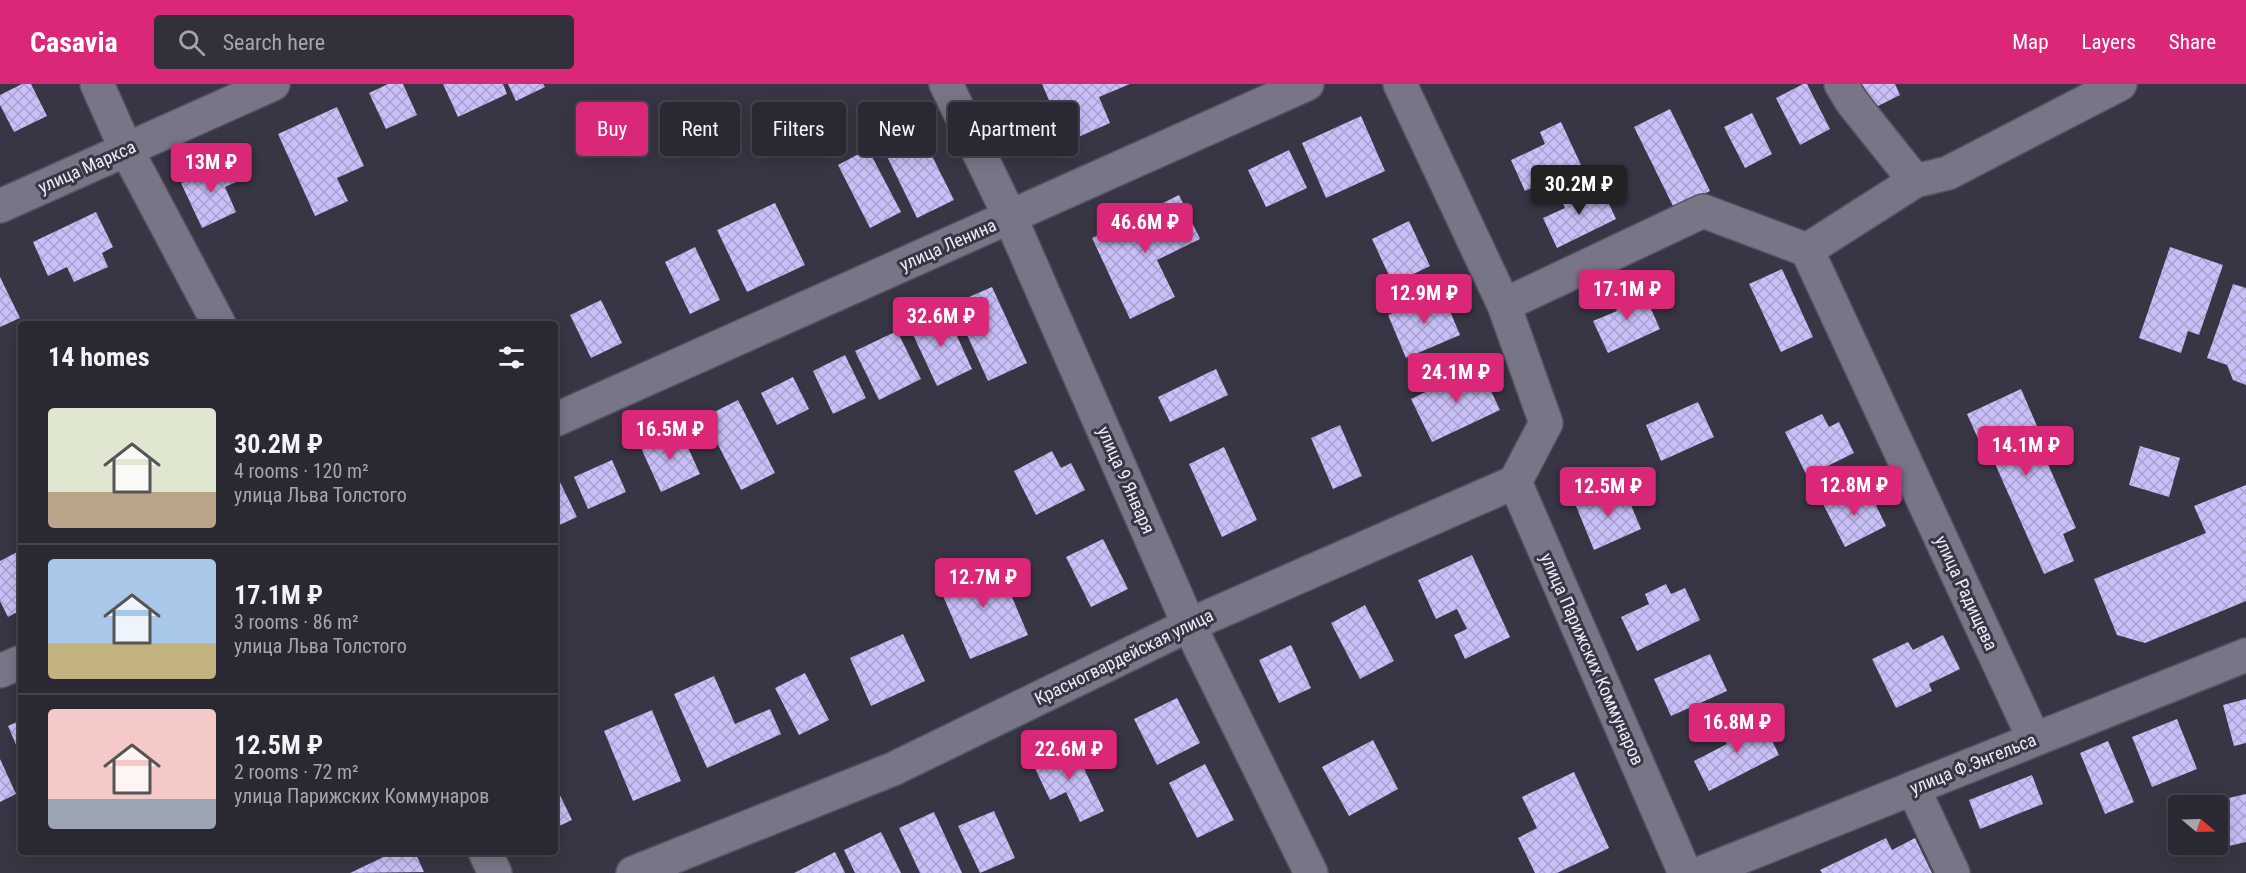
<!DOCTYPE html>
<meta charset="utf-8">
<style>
:root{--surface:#2a2833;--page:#32303b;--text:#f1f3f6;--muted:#a5a6ac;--line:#46444e;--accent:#db2777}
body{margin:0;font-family:"Roboto Condensed",sans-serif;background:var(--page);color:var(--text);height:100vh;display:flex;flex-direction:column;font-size:22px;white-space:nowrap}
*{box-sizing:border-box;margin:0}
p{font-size:20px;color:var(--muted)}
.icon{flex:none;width:33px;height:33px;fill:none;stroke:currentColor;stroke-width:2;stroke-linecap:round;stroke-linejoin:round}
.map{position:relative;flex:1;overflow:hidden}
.panel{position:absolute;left:18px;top:237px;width:540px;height:534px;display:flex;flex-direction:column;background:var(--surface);border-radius:6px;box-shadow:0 3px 15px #0003,0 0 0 2px var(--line)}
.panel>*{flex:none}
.hud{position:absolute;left:576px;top:18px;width:570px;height:54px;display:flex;gap:12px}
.needle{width:39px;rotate:109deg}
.fabs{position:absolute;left:2168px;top:711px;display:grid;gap:12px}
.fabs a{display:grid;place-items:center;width:60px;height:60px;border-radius:6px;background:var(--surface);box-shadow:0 3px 15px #0003,0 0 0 2px var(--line);font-size:30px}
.price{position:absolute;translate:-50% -51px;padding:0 14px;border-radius:6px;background:var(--accent);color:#fff;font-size:20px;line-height:39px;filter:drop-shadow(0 2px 3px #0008)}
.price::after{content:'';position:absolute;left:50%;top:36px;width:18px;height:14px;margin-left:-9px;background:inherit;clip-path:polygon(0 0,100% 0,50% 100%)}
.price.on{background:#222;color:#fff}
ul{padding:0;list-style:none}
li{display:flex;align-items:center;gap:18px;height:150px;padding:0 30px}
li+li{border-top:2px solid var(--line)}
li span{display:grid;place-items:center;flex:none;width:168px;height:120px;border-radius:6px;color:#555}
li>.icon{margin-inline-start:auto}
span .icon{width:72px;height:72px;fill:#fffc;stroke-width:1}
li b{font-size:26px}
h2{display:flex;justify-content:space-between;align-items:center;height:72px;padding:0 30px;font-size:26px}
.pill{padding:0 21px;border-radius:6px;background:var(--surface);box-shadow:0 3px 15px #0003,0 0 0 2px var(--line);font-size:21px;line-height:54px}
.pill.on{background:var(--accent);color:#fff}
header{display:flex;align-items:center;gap:36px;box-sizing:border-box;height:84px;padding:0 30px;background:var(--accent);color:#fff}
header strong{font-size:28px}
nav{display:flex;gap:33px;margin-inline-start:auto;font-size:21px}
.search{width:420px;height:54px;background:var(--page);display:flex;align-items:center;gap:15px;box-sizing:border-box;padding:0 21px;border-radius:6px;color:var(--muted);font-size:22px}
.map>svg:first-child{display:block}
</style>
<header>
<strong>Casavia</strong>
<div class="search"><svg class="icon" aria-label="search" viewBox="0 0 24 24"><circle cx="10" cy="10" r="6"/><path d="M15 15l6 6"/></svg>Search here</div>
<nav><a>Map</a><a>Layers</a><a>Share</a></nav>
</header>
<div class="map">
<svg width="2246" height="789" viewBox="0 0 2246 789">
<defs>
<pattern id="building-cross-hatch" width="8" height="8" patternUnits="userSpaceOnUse" patternTransform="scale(1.5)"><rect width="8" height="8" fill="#c8bff8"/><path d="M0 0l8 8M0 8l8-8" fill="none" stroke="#a8a1cc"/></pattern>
</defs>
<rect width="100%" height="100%" fill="#383644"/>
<g fill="url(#building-cross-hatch)">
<path d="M22 0H31L47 32 14 48 0 21V11Z"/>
<path d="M388 0H403L417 31 386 45 369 9Z"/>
<path d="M443 0H503L507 10 458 33Z"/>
<path d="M508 0H543L545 3 516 17Z"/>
<path d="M1042 0H1130L1099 13 1110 39 1067 58Z"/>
<path d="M1803 0H1807L1830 45 1800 61 1776 14Z"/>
<path d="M1859 0H1895L1900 11 1872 25Z"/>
<path d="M337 23 364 82 337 94 348 117 315 132 278 50Z"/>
<path d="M1670 25 1710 107 1674 124 1634 43Z"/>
<path d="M1752 29 1772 70 1745 84 1724 43Z"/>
<path d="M1361 32 1385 87 1326 114 1302 59Z"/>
<path d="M1561 38 1581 81 1525 107 1511 76 1545 60 1540 48Z"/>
<path d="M918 44 954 116 917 134 882 62Z"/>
<path d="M868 65 901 128 870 144 838 81Z"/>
<path d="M1289 66 1307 104 1266 123 1248 86Z"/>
<path d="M227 77 236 98 225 103 236 128 202 144 181 99Z"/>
<path d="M1591 102 1596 113 1604 109 1616 135 1557 164 1543 134 1565 124 1561 115Z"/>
<path d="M1179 111 1200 155 1157 176 1175 213 1130 235 1092 154Z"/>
<path d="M775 119 805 181 747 208 717 146Z"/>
<path d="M96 128 113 163 102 169 108 183 74 198 67 183 48 192 33 158Z"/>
<path d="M1409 137 1430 182 1393 200 1372 155Z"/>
<path d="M695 163 720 216 690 230 665 178Z"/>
<path d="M2170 163 2223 181 2199 251 2188 247 2181 269 2139 254Z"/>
<path d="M1782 185 1813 253 1781 268 1749 200Z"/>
<path d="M0 193 20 234 0 243Z"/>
<path d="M2233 200 2246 204V301L2233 296 2227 281 2207 274Z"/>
<path d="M992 203 1027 279 988 297 953 220Z"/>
<path d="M1641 203 1660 245 1608 269 1593 237 1617 227 1612 216Z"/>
<path d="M1442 208 1460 251 1406 274 1388 231Z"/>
<path d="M601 216 622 259 591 274 570 231Z"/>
<path d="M945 226 972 285 937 302 909 242Z"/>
<path d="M897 247 921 295 879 316 855 267Z"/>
<path d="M845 271 866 314 833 330 813 287Z"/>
<path d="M1479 282 1500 326 1432 358 1411 315Z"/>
<path d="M1216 285 1228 311 1170 338 1158 313Z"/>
<path d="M793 293 809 325 777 341 761 309Z"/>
<path d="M2021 305 2037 342 2032 344 2076 444 2063 450 2074 477 2044 490 1988 364 1983 366 1967 330Z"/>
<path d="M738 316 775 389 741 406 704 333Z"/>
<path d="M1698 318 1714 353 1661 377 1646 341Z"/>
<path d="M1822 330 1829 343 1839 338 1854 369 1807 392 1785 348Z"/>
<path d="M1340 341 1362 392 1333 405 1311 354Z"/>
<path d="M680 346 700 390 661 408 641 364Z"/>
<path d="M2140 362 2180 374 2169 413 2129 401Z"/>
<path d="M1224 363 1257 436 1222 453 1189 380Z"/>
<path d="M1052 367 1061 384 1071 379 1085 406 1036 431 1014 387Z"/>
<path d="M612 376 626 408 588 425 574 393Z"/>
<path d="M559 396 577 433 555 443V398Z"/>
<path d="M2246 401V517L2145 559 2117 551 2094 495 2206 449 2194 422Z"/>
<path d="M1623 402 1641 445 1594 466 1576 422Z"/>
<path d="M1848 405 1855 417 1870 409 1886 442 1845 463 1822 418Z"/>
<path d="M1103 455 1128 505 1091 523 1066 473Z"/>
<path d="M21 466V526L8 533 0 517V477Z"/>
<path d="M1472 471 1510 553 1465 575 1454 551 1467 545 1457 525 1436 535 1418 496Z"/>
<path d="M996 475 1028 551 970 575 938 500Z"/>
<path d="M1666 500 1671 510 1685 504 1700 536 1637 567 1621 533 1649 520 1645 510Z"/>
<path d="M1365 521 1394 577 1360 595 1331 539Z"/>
<path d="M903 550 925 597 871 622 850 574Z"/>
<path d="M1943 551 1960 585 1929 600 1932 607 1896 624 1872 575 1908 558 1913 566Z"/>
<path d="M1291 561 1311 604 1279 619 1259 576Z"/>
<path d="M1710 570 1727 607 1671 632 1654 595Z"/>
<path d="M805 589 829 636 799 651 775 604Z"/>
<path d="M714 592 735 640 770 625 781 650 707 684 674 610Z"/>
<path d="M1177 614 1200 659 1157 681 1134 635Z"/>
<path d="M2246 615V659L2234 662 2223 621Z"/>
<path d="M652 626 681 697 633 717 604 647Z"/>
<path d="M1760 632 1779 671 1709 707 1694 677 1727 660 1722 651Z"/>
<path d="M2177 635 2197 685 2152 703 2132 653Z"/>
<path d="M21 636V672L8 642Z"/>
<path d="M1373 656 1398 705 1349 732 1322 683Z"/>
<path d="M2108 657 2134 718 2105 730 2080 669Z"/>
<path d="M1072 659 1104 727 1080 738 1066 708 1050 716 1032 678Z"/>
<path d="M0 675 16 710 0 718Z"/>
<path d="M1205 680 1234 736 1197 754 1169 699Z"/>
<path d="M1574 688 1609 764 1557 789H1535L1518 754 1537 744 1522 713Z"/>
<path d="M2032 691 2043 720 1980 745 1969 716Z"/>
<path d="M555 701 572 736 555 744Z"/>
<path d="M2246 710V758L2229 762 2220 716Z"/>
<path d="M994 727 1015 774 980 789 958 742Z"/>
<path d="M934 728 962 789H920L899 744Z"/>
<path d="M881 748 901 789H855L844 766Z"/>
<path d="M1886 754 1892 766 1915 754 1932 789H1822L1820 786Z"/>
<path d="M394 768H415L424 788 350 789Z"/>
<path d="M835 768 845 789H794Z"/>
</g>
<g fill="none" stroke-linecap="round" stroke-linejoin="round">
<g stroke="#55535f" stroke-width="36">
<g id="minor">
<path d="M97 0 126 65 219 240"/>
<path d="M946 0 1010 133 1189 541 1311 789"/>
<path d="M1400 0 1504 221 1546 339 1515 398 1685 789"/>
<path d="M1841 0 1852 18 1915 97"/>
<path d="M0 122 273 0"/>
<path d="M1807 166 2034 655"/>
<path d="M1504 221 1703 127 1807 166 1915 97 1948 89 2120 0"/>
<path d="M555 336 1307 0"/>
<path d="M0 587 21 578"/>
<path d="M1913 704 1953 789"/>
<path d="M485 768 495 789"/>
<path d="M633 789 893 685 1189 541 1515 398"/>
<path d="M1701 789 2246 571"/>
</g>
</g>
<use href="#minor" stroke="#787686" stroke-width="33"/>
</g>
<g text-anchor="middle" stroke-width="6" stroke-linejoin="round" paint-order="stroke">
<g font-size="18" fill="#eeedf6" stroke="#383644">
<text transform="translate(87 83) rotate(-24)" y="6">улица Маркса</text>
<text transform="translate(948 161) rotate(-24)" y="6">улица Ленина</text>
<text transform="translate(1126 396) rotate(66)" y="6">улица 9 Января</text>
<text transform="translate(1966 509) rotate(65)" y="6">улица Радищева</text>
<text transform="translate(1124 573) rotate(-26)" y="6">Красногвардейская улица</text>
<text transform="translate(1592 575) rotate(66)" y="6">улица Парижских Коммунаров</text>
<text transform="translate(1973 680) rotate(-22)" y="6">улица Ф.Энгельса</text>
</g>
</g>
</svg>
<div class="fabs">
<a><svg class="needle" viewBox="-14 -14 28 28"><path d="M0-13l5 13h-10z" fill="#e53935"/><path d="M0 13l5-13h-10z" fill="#a5a6ac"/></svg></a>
</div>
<b class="price" style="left:211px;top:110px">13M ₽</b>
<b class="price on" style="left:1579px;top:132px">30.2M ₽</b>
<b class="price" style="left:1145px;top:170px">46.6M ₽</b>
<b class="price" style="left:1627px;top:237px">17.1M ₽</b>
<b class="price" style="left:1424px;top:241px">12.9M ₽</b>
<b class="price" style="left:941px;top:264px">32.6M ₽</b>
<b class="price" style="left:1456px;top:320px">24.1M ₽</b>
<b class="price" style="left:670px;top:377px">16.5M ₽</b>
<b class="price" style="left:2026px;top:393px">14.1M ₽</b>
<b class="price" style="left:1854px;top:433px">12.8M ₽</b>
<b class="price" style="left:1608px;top:434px">12.5M ₽</b>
<b class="price" style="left:983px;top:525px">12.7M ₽</b>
<b class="price" style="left:1737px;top:670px">16.8M ₽</b>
<b class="price" style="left:1069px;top:697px">22.6M ₽</b>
<div class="hud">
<a class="pill on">Buy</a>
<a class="pill">Rent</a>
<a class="pill">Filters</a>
<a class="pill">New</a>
<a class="pill">Apartment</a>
</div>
<section class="panel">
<h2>14 homes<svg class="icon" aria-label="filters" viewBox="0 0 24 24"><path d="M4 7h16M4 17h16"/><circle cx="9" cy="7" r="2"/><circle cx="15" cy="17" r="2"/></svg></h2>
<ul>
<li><span style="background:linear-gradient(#dfe7d0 70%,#b9a48a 0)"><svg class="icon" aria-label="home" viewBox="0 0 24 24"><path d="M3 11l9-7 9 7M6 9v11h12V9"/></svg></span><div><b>30.2M ₽</b><p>4 rooms · 120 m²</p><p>улица Льва Толстого</p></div></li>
<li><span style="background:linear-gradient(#a9c7e8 70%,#c2b280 0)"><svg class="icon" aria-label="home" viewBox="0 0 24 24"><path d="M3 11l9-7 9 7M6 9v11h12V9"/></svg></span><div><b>17.1M ₽</b><p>3 rooms · 86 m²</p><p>улица Льва Толстого</p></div></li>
<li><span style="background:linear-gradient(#f6c9c9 75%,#9aa5b1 0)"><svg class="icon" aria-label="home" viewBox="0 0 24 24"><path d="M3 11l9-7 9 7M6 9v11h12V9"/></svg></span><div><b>12.5M ₽</b><p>2 rooms · 72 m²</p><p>улица Парижских Коммунаров</p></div></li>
</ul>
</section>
</div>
